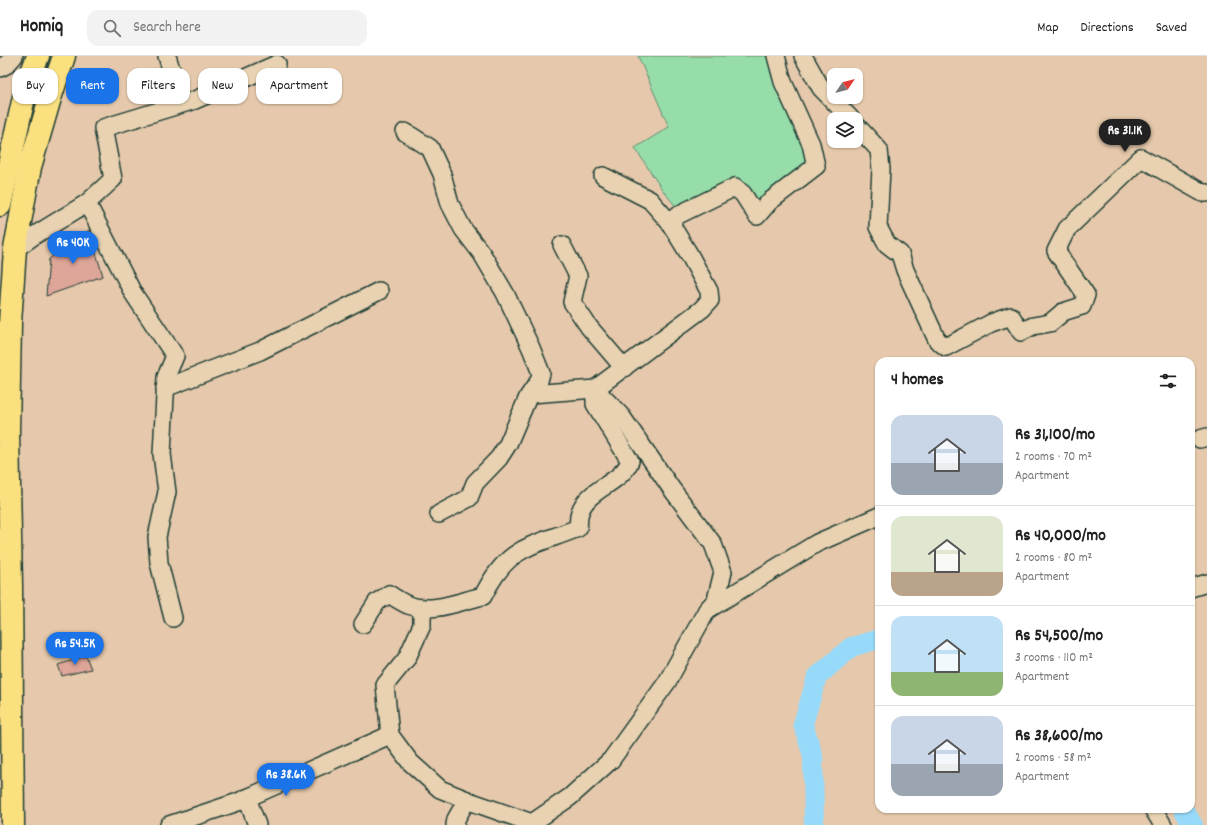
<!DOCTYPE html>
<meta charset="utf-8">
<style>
:root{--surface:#fff;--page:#f2f2f2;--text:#222;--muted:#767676;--line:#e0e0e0;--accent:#1a73e8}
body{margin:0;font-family:Dekko,sans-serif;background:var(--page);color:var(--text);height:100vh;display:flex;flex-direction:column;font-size:15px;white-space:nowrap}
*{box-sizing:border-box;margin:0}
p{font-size:13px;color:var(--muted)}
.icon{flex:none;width:22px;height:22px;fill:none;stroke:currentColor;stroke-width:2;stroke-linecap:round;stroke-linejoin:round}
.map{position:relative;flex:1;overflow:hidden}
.side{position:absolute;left:875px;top:301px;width:320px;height:456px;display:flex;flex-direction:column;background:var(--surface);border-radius:12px;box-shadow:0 1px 3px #0004}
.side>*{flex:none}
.banner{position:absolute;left:12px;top:12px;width:380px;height:36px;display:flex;gap:8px}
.needle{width:26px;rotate:55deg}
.fabs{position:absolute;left:827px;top:12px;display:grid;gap:8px}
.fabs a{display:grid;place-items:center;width:36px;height:36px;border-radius:8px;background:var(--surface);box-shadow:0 1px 3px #0004;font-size:20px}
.price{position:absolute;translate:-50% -34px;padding:0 9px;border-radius:14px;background:var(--accent);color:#fff;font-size:13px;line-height:26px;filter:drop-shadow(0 1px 2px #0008)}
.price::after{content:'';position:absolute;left:50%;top:24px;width:12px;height:9px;margin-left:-6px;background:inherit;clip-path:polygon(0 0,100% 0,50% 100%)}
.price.active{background:#222;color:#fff}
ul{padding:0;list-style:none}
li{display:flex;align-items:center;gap:12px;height:100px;padding:0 16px}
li+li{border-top:1px solid var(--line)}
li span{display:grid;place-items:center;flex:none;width:112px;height:80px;border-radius:12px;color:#555}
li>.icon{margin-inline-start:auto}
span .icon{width:48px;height:48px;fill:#fffc;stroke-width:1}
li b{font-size:17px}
h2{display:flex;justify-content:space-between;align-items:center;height:48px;padding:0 16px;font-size:17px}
.chip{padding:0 14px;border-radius:12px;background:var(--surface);box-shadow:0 1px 3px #0004;font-size:14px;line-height:36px}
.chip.active{background:var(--accent);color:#fff}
header{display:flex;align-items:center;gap:24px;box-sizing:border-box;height:56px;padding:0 20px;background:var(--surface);border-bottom:1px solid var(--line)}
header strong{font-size:19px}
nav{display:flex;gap:22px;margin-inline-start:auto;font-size:14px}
.search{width:280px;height:36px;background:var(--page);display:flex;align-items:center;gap:10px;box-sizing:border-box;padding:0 14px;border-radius:12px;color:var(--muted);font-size:15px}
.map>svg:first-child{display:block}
</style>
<header>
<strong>Homiq</strong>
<div class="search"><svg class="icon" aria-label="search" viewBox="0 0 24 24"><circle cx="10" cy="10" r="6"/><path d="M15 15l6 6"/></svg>Search here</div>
<nav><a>Map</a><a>Directions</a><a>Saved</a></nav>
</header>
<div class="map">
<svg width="1207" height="769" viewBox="0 0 1207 769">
<rect width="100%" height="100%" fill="#e6c9ac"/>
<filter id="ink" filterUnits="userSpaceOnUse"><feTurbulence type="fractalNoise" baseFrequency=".025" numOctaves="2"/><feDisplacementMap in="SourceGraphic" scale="8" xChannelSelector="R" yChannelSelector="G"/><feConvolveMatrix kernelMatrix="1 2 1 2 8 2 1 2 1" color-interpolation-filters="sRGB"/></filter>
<g filter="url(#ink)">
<path fill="#97ddaa" stroke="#5b8d6f" d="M638 0H767L812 107 758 154 737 122 708 139 677 152 661 132 635 92 669 71Z"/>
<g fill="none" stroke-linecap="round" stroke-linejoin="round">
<g stroke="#97d9f9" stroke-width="20">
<path d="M1183 753 1193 769"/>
<path d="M814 769 813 700 803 668 817 621 851 591 879 583"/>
</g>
</g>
<g fill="#dea599" stroke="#1f3d34">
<path d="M89 174 103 220 46 240 49 203Z"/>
<path d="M86 600 91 613 62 620 58 609Z"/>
</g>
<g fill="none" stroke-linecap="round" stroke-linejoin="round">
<g stroke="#1f3d34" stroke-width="20">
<g id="minor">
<path d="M167 0 171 13V51"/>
<path d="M803 0 821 32 851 63"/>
<path d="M0 12 6 9 14 0"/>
<path d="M856 69 879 94 881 113 878 171 887 188 900 198 905 214 937 284 946 291 991 267 1011 260 1021 276 1033 270 1050 267 1063 256 1082 250 1086 239 1056 195 1067 173 1141 102 1203 137H1207"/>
<path d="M405 76 430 92 442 118 450 148 463 173 482 198 505 237 531 292 541 317 539 325 528 341 508 388 499 402 475 427 469 442 439 458"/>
<path d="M670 167 678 159 735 131 743 138 757 160 769 146 816 110 811 88 783 26 776 0"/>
<path d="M562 189 578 220 572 246 589 271 624 312"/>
<path d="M15 193 35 179 87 147"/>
<path d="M165 332 260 295 379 235"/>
<path d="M595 333 622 361 671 432 713 488 723 516 716 544 707 554 817 487 879 460"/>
<path d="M531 338 595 333 702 253 710 244 709 235 689 198 670 167 650 144 603 120"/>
<path d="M1200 383 1207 381"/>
<path d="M1191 532 1207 527"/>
<path d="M422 553V569L407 602 385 629 390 679 410 706 440 733 472 746 532 767 570 741 611 704 667 626 707 554"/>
<path d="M173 562 159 507 157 481 167 436 162 398 166 321 175 300 133 237 87 147 113 123 103 72 195 44 277 8"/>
<path d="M363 568 377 546 389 538C395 542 401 546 408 549 432 558 460 545 483 540 508 489 531 491 578 472 579 467 578 461 580 456 588 432 621 428 630 405L595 348V333"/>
<path d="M247 742 257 769"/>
<path d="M1153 753 1163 769"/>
<path d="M169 769 238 746 390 679"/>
<path d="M455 769 456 763 467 744"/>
</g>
</g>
<g stroke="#1f3d34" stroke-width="25">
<g id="highway">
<path d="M0 149 26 32 38 0"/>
<path d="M13 769 11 530 8 377 10 267 15 193 30 111 50 42 64 0"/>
</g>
</g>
<use href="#minor" stroke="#e8d2b1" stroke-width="17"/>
<use href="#highway" stroke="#fbe080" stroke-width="22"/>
</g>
</g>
</svg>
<div class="fabs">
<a><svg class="needle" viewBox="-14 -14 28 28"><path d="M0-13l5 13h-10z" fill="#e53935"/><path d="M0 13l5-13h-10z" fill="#767676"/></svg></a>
<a><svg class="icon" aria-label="layers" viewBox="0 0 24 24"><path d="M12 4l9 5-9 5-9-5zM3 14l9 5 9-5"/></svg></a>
</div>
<b class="price active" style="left:1125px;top:97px">Rs 31.1K</b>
<b class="price" style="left:73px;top:209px">Rs 40K</b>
<b class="price" style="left:75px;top:610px">Rs 54.5K</b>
<b class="price" style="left:286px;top:741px">Rs 38.6K</b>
<div class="banner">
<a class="chip">Buy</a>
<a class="chip active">Rent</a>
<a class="chip">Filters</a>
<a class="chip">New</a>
<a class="chip">Apartment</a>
</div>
<section class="side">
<h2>4 homes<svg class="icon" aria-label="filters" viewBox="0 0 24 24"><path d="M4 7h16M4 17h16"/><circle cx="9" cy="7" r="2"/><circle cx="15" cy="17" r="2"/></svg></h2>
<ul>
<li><span style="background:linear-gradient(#c9d6e8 60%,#9aa5b1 0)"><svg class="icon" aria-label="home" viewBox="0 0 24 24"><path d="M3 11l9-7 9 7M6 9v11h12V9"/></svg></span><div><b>Rs 31,100/mo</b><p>2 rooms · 70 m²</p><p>Apartment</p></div></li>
<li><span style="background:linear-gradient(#dfe7d0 70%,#b9a48a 0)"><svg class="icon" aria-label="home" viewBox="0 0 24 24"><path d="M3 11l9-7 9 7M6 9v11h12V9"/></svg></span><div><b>Rs 40,000/mo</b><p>2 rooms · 80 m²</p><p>Apartment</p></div></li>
<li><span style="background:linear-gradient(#bfe0f5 70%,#8fb573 0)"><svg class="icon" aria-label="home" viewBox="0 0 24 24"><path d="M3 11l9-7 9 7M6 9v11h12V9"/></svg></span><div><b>Rs 54,500/mo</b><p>3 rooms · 110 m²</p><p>Apartment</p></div></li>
<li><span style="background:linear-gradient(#c9d6e8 60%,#9aa5b1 0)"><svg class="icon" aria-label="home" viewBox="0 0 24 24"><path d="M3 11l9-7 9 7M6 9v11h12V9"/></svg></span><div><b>Rs 38,600/mo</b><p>2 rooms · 58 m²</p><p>Apartment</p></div></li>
</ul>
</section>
</div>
